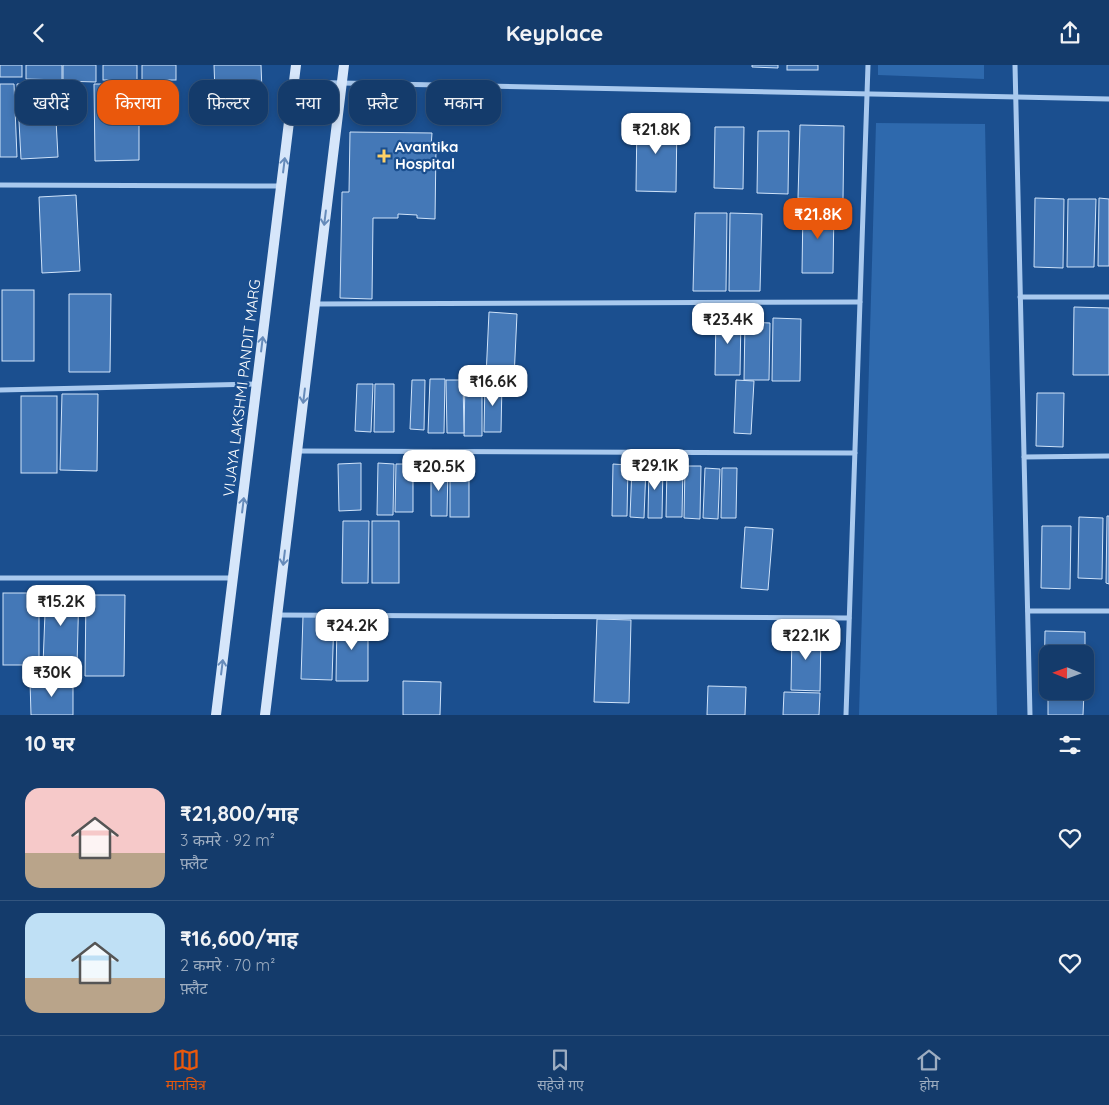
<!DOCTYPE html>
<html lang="hi">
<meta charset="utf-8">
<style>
:root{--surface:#143b6b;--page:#214673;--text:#f1f3f6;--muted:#9dadc1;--line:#33557e;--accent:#ea580c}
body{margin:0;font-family:Quicksand,"Noto Sans Devanagari",sans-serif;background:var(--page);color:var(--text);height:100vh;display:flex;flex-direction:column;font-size:19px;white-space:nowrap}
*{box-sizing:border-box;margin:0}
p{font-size:16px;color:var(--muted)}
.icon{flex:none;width:28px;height:28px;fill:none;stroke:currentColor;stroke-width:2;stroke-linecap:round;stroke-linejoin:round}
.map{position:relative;height:650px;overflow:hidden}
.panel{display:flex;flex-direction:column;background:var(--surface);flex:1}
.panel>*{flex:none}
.banner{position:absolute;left:15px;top:15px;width:500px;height:45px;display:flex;gap:10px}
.needle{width:32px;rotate:271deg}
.controls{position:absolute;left:1039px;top:580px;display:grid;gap:10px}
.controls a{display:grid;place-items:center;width:55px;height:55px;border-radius:10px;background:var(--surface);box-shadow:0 2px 8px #0003,0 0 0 1px var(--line);font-size:25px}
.price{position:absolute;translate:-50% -42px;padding:0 11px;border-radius:10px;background:#fff;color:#222;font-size:16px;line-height:32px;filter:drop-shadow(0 1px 2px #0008)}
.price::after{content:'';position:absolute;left:50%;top:30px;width:15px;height:11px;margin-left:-8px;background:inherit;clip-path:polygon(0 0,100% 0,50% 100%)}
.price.active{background:var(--accent);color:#fff}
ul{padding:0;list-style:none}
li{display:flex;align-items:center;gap:15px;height:125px;padding:0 25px}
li+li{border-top:1px solid var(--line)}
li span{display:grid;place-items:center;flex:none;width:140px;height:100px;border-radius:15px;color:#555}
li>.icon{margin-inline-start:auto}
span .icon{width:60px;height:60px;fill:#fffc;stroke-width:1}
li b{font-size:21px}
h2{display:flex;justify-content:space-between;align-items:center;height:60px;padding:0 25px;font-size:21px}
.tag{padding:0 18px;border-radius:15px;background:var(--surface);box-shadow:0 2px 8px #0003,0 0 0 1px var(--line);font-size:18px;line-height:45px}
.tag.active{background:var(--accent);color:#fff}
header{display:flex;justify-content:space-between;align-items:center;height:65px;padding:0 25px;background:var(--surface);font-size:22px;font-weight:700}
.menu{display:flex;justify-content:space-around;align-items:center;height:70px;border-top:1px solid var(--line);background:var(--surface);font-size:14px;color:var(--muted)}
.menu a{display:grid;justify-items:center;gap:2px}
.menu .active{color:var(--accent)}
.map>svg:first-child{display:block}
</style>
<header><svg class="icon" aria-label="back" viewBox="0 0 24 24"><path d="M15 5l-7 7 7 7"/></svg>Keyplace<svg class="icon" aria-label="share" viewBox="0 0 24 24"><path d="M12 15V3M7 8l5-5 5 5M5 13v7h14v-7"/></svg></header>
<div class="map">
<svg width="1109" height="650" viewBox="0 0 1109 650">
<rect width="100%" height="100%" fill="#1b4f8f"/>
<g fill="#2e69ad">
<path d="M878 0H984V14L878 10Z"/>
<path d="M876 58 985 59 997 650H859Z"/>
</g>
<g fill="#4478b7" stroke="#cfe3fa">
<rect x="0" y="0" width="22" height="12"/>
<path d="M26 0H62V15L26 14Z"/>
<path d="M63 0H96V17L63 16Z"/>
<rect x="103" y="0" width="34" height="15"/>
<rect x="142" y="0" width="34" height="15"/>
<path d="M214 0H261L262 26 215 27Z"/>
<path d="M752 0H778V3L752 2Z"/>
<rect x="787" y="0" width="31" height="5"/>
<path d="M54 17 58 92 21 94 17 19Z"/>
<path d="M0 19H14L17 92H0Z"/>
<path d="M94 19H139V95L95 96Z"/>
<path d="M637 52 677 53 676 127 636 126Z"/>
<path d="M800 60 844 61 843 134 798 133Z"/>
<path d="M715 62H744L743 124 714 123Z"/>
<path d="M758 66H789L788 129 757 128Z"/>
<path d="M350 67 432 68 431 82H436L435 154 417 153V150L398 149V153H373L372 234 340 233 342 127H349Z"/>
<path d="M76 130 80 206 42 208 39 132Z"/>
<path d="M1035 133 1064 134 1063 203 1034 202Z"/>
<path d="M1099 133 1109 134V201H1098Z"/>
<path d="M1068 134H1096L1094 202H1067Z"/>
<path d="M803 141 834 142 833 208H802Z"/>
<path d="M695 148H727L726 226H693Z"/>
<path d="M730 148 762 149 760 226H729Z"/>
<rect x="2" y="225" width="32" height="71"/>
<path d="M69 229H111L110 307H69Z"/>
<path d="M1074 242 1109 243V310H1073Z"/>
<path d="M489 247 517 249 514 313 486 312Z"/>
<path d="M716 250H741L740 310H715Z"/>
<path d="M773 253 801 254 800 316H772Z"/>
<path d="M745 257 770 258 769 315H744Z"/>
<path d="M430 314H445L444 368H428Z"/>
<path d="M465 314 482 315V371H464Z"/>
<path d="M412 315H425L424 365 410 364Z"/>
<path d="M446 315H463L464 368H447Z"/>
<path d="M736 315 754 316 751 369 734 368Z"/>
<path d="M485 317H502L501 367H484Z"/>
<path d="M357 319H373L371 367 355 366Z"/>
<path d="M375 319H394V367H374Z"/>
<path d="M1037 328H1064L1063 382 1036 381Z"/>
<path d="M62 329H98L97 406 60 405Z"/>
<rect x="21" y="331" width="36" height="77"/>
<path d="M361 398V445L339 446 338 399Z"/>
<path d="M378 398 394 399 393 450H377Z"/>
<path d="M396 399H413V447H395Z"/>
<path d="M613 399 628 400 627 451H612Z"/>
<path d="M649 399 663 400 662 453H648Z"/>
<rect x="450" y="401" width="19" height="51"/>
<path d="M632 401 646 402 644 453 630 452Z"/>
<path d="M667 401H683L682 452H666Z"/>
<path d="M685 401H701L700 454 684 453Z"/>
<path d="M431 403H448L447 451H431Z"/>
<path d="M705 403 720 404 718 454 703 453Z"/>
<path d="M722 403H737L736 453H721Z"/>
<path d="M1107 451H1109V519L1106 518Z"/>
<path d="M1079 452 1103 453 1102 514 1078 513Z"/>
<path d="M343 456H369L368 518H342Z"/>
<rect x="372" y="456" width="27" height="62"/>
<path d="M1042 461H1071L1070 524 1041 523Z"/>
<path d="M745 462 773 464 768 525 741 523Z"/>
<path d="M46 522 79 523 77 601 43 600Z"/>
<rect x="3" y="528" width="36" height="72"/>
<path d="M86 530H125L124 611H85Z"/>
<path d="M303 551 334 552 332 615 301 614Z"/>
<path d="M597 554 631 555 629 638 594 637Z"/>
<path d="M337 555H368V616H336Z"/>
<path d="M1045 566 1085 567V589H1048V622H1044Z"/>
<path d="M792 567 821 568 820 626 791 625Z"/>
<path d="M73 615V650H31L30 616Z"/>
<path d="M403 616 441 617 440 650H403Z"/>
<path d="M708 621 746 622 745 650H707Z"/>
<path d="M1048 626 1084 627 1083 650H1048Z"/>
<path d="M784 627 820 628 819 650H783Z"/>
</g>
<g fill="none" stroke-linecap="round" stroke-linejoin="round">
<g stroke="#a9c9ee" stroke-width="5">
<path d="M1015 0 1030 650"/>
<path d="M294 17 1109 34"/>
<path d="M0 120 281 121"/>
<path d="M1020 232H1109"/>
<path d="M315 239 860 237"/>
<path d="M0 325 257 319"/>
<path d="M297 386 855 388"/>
<path d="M1024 392 1109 391"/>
<path d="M0 513H234"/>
<path d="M1028 546H1109"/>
<path d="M277 550 849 553"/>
<path d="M846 650 868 0"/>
</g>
<g stroke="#d6e6fa" stroke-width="10">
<path d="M216 650 296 0"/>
<path d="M265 650 344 0"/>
</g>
</g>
<defs><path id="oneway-shaft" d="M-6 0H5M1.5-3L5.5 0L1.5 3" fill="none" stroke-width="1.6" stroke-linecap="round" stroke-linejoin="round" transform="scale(1.25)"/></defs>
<g stroke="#668bba">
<use href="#oneway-shaft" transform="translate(284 100) rotate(-83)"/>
<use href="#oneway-shaft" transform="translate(325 153) rotate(97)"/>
<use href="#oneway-shaft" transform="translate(262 279) rotate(-83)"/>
<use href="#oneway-shaft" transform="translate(304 331) rotate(97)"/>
<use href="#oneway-shaft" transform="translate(243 440) rotate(-83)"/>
<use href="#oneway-shaft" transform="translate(284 493) rotate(97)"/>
<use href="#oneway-shaft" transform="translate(222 602) rotate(-83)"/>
</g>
<path fill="#ffd166" stroke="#1b4f8f" stroke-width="2" d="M381.5 83.5h5v5h5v5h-5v5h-5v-5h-5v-5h5z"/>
<g text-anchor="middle" stroke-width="4.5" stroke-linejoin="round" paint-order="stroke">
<g font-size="15" font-weight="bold" fill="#fff" stroke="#1b4f8f" text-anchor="start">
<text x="395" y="87">Avantika<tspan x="395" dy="17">Hospital</tspan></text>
</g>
<g font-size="15" fill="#fff" stroke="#1b4f8f">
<text transform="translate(242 323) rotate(-83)" y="5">VIJAYA LAKSHMI PANDIT MARG</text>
</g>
</g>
</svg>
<div class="controls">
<a><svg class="needle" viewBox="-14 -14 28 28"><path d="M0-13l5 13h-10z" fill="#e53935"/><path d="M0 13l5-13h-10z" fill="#9dadc1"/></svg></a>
</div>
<b class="price" style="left:656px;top:90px">₹21.8K</b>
<b class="price active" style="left:818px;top:175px">₹21.8K</b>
<b class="price" style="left:728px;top:280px">₹23.4K</b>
<b class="price" style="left:493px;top:342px">₹16.6K</b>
<b class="price" style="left:655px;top:426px">₹29.1K</b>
<b class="price" style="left:439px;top:427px">₹20.5K</b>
<b class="price" style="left:61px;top:562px">₹15.2K</b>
<b class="price" style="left:352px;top:586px">₹24.2K</b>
<b class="price" style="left:806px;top:596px">₹22.1K</b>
<b class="price" style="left:52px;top:633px">₹30K</b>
<div class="banner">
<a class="tag">खरीदें</a>
<a class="tag active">किराया</a>
<a class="tag">फ़िल्टर</a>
<a class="tag">नया</a>
<a class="tag">फ़्लैट</a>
<a class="tag">मकान</a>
</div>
</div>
<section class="panel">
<h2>10 घर<svg class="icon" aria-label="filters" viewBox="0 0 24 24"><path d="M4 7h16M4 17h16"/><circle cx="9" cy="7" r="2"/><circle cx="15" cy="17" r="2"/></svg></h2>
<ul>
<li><span style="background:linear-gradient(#f6c9c9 65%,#b9a48a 0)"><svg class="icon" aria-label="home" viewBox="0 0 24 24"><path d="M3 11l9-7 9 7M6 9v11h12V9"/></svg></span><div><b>₹21,800/माह</b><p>3 कमरे · 92 m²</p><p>फ़्लैट</p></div><svg class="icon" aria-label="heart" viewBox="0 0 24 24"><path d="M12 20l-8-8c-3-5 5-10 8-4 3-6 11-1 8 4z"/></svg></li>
<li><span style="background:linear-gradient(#bfe0f5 65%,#b9a48a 0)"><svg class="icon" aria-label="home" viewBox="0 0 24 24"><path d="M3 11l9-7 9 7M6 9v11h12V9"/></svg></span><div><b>₹16,600/माह</b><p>2 कमरे · 70 m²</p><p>फ़्लैट</p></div><svg class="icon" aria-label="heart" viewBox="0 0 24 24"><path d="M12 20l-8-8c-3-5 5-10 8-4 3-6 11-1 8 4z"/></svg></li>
</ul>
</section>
<nav class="menu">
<a class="active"><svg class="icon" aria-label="map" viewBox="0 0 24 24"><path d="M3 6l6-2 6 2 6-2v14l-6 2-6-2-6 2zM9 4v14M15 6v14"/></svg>मानचित्र</a>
<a><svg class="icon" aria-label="saved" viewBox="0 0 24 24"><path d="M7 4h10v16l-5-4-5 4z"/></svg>सहेजे गए</a>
<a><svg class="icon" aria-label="home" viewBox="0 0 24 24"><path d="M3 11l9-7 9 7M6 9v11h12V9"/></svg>होम</a>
</nav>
